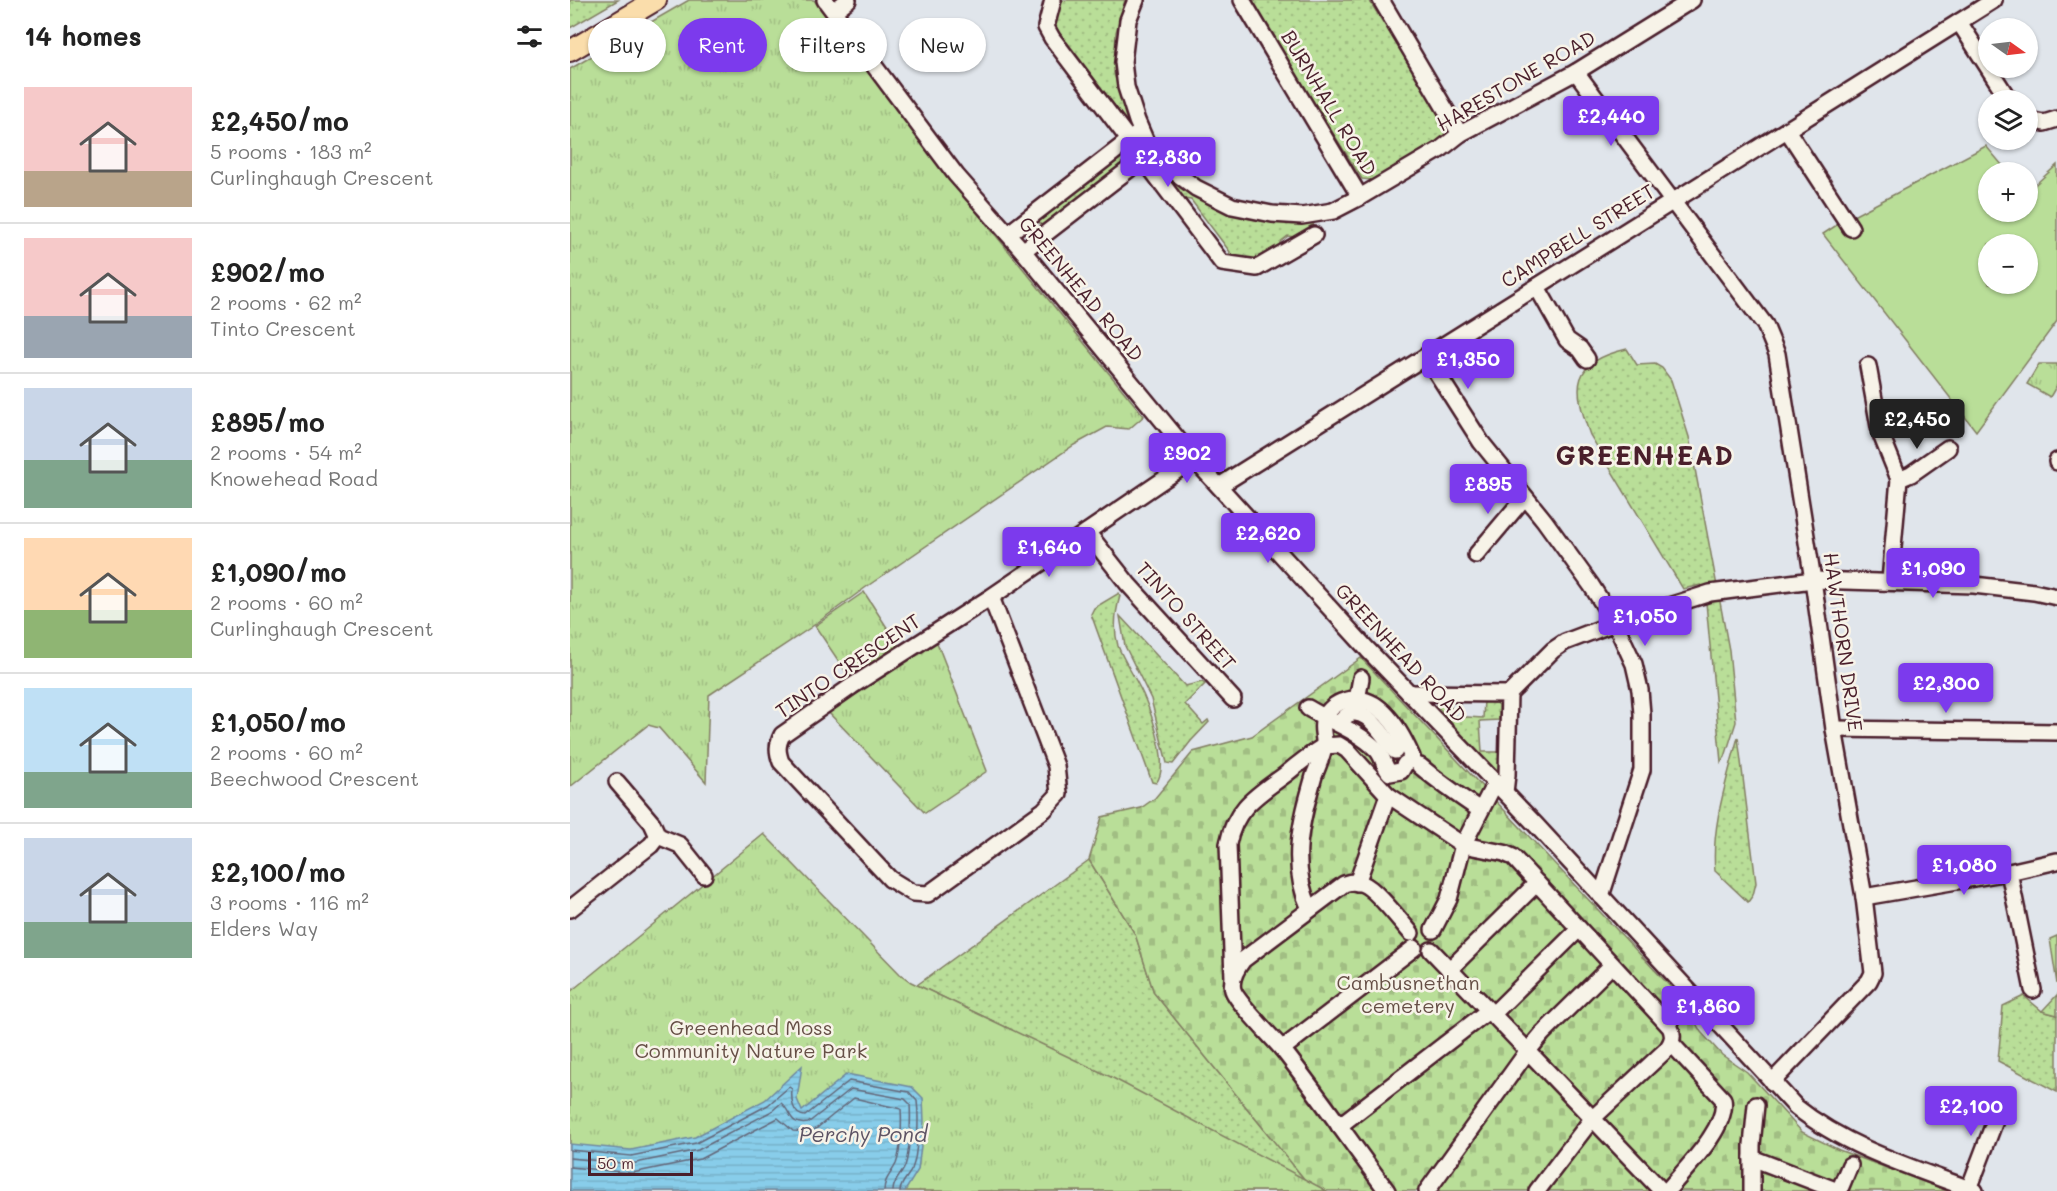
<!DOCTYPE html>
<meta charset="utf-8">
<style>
:root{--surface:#fff;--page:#f6f6f6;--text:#222;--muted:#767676;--line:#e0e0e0;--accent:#7c3aed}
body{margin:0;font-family:Mali,sans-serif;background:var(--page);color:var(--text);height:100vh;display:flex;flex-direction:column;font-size:22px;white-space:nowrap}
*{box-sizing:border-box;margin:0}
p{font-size:20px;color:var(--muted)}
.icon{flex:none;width:33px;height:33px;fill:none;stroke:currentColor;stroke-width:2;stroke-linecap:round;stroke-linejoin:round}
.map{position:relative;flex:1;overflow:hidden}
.details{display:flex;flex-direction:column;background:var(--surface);width:570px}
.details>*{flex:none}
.banner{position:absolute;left:18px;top:18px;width:570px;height:54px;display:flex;gap:12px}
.needle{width:39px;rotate:104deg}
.buttons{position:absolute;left:1408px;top:18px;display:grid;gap:12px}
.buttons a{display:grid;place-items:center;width:60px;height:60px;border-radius:50%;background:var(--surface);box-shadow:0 2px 4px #0004;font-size:30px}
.scale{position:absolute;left:18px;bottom:15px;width:105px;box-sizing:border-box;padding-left:6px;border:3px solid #4a1f2b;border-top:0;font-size:16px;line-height:21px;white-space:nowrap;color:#4a1f2b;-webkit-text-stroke:4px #f7f3e8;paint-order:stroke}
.price{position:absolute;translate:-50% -51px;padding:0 14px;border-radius:6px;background:var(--accent);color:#fff;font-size:20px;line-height:39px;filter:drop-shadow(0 2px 3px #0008)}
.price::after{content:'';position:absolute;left:50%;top:36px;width:18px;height:14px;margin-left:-9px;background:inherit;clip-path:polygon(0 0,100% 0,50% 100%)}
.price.active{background:#222;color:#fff}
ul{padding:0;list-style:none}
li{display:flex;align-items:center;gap:18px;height:150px;padding:0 24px}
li+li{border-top:2px solid var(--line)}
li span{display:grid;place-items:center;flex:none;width:168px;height:120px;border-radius:0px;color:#555}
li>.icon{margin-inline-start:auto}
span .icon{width:72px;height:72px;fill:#fffc;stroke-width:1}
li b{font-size:26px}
h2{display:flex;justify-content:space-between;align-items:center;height:72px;padding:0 24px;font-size:26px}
.tag{padding:0 21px;border-radius:27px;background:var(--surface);box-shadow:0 2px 4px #0004;font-size:21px;line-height:54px}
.tag.active{background:var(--accent);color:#fff}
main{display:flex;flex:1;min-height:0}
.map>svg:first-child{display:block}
</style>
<main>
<section class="details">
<h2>14 homes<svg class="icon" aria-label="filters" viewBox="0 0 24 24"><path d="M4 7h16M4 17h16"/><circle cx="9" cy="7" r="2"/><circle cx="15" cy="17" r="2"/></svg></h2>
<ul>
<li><span style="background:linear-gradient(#f6c9c9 70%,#b9a48a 0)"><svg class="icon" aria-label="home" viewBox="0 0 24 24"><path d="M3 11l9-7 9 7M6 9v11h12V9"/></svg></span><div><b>£2,450/mo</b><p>5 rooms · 183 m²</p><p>Curlinghaugh Crescent</p></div></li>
<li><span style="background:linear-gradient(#f6c9c9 65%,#9aa5b1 0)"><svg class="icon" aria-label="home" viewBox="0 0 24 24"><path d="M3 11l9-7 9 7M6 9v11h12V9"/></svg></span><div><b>£902/mo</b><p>2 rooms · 62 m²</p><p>Tinto Crescent</p></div></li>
<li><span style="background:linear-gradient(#c9d6e8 60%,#7fa58c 0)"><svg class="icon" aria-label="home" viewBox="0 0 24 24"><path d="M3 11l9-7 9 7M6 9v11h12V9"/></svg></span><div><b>£895/mo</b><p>2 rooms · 54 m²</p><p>Knowehead Road</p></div></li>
<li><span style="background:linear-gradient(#ffd9b3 60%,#8fb573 0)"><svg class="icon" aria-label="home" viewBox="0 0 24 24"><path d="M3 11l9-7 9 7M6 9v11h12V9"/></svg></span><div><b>£1,090/mo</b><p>2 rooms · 60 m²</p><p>Curlinghaugh Crescent</p></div></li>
<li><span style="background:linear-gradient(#bfe0f5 70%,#7fa58c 0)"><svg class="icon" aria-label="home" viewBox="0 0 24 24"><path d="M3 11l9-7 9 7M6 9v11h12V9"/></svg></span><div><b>£1,050/mo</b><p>2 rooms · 60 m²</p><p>Beechwood Crescent</p></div></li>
<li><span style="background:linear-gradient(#c9d6e8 70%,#7fa58c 0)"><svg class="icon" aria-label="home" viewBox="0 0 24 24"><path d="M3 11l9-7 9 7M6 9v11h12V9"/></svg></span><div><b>£2,100/mo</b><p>3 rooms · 116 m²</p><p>Elders Way</p></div></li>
</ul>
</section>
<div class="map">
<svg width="1487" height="1191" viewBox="0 0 1487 1191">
<defs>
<pattern id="grass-dots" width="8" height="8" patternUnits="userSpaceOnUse" patternTransform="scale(1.5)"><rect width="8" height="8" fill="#b9de98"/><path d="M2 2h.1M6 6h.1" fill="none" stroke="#a1be83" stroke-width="1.8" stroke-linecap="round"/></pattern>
<pattern id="forest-crowns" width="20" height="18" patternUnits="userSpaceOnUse" patternTransform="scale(1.5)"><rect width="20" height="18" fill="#b9de98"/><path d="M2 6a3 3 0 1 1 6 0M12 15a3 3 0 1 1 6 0" fill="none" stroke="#a1be83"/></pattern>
<pattern id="cemetery-stones" width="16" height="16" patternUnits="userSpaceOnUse" patternTransform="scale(1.5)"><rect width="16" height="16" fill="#b9de98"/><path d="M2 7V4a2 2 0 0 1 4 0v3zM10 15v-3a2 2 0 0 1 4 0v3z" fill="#a1be83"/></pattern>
<pattern id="park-tufts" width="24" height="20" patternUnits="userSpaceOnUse" patternTransform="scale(1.5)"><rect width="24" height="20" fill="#b9de98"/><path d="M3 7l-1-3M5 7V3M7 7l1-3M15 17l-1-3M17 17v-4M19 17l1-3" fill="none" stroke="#a1be83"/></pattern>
<pattern id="water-rules" width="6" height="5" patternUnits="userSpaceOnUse" patternTransform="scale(1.5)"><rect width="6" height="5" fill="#88cdea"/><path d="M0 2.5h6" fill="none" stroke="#77b0c9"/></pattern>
</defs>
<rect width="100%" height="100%" fill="#e0e5eb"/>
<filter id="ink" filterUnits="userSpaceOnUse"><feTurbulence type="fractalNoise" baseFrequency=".0167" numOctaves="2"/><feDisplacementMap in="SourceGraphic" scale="12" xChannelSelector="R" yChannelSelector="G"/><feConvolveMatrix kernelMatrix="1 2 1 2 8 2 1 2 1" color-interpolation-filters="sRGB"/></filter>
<g filter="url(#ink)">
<g fill="url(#grass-dots)" stroke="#827e62" stroke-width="1.5">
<path d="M0 0H48L0 28Z"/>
<path d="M490 0H555L546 32 544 73 557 122 556 126 546 114 548 110 497 42 493 45 482 28Z"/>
<path d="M679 0H799L876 123 875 138 803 180 792 179Z"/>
<path d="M557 152 561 158 472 226 468 221Z"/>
<path d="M603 182C653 218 682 224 743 223L744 229 727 241 724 237 718 236 710 242V249L686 264 665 260 659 255 660 252 621 200 613 199 601 185Z"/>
<path d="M1057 349 1067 365 1085 364 1092 368 1101 380 1119 437 1159 650 1166 722 1155 757 1151 762 1136 603 1131 585 1113 589 1020 435C1002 386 1001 362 1057 349Z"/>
<path d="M549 593 550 596C545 613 543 629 548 646 555 664 568 681 575 699 583 718 600 767 586 783L582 782 521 614 524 608Z"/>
<path d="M550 616 615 686 632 682 635 684 615 704 633 724 638 720 639 722 621 741 603 764 597 763 581 699 555 646Z"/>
<path d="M872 699H881V716L913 718 914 700 923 701 929 705V720L910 721 912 752H929L930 769 926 773 866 705Z"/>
<path d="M1168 737 1186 883 1183 895 1178 902 1145 871C1141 826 1157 780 1168 737Z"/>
<path d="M519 860 565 934 584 993 744 1191H335L442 1030 347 985Z"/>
<path d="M1454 996 1472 1011 1487 1015V1092L1428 1061 1433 1006Z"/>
</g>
<g fill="url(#forest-crowns)" stroke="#827e62" stroke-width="1.5">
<path d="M1487 936V984L1480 939Z"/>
<path d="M1487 995V1015L1472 1011Z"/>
</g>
<path fill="url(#cemetery-stones)" stroke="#827e62" stroke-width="1.5" d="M791 658 1112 999 1131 1032 1152 1055 1177 1072 1232 1132 1269 1150 1378 1191H744L584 993 565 934 519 860 532 817 571 808 585 798 623 752 682 736Z"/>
<g fill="url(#park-tufts)" stroke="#827e62" stroke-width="1.5">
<path d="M119 0H244L391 193 574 416 559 429 537 427 504 445 299 585 240 628 139 695 136 782 89 728 78 725 0 787V69Z"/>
<path d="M1469 364H1487V385L1480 397 1457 384Z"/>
<path d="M294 592 329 646 280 678 245 626Z"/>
<path d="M366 640 417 771 355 813 259 713Z"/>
<path d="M194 834 330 974 341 982 541 1077 757 1191H0V992Z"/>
</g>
<path fill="#b9de98" stroke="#827e62" stroke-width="1.5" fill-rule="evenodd" d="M1416 146 1438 172H1419V212H1458V191L1487 165V321L1406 431 1253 234 1270 223ZM1419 244H1458V284H1419Z"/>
<path fill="url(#water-rules)" stroke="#6f879e" stroke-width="1.5" d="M232 1066 227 1099 232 1111 277 1074 342 1087 353 1098 354 1122 348 1170 335 1191H0V1144L61 1150 125 1137 195 1100Z"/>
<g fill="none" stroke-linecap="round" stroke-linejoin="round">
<g stroke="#636577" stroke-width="1.5">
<path d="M0 1150 61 1156 126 1143 198 1105 219 1087 222 1089C221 1099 222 1115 235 1116L279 1081 339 1092 347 1101C349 1117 348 1155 342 1169 338 1177 331 1182 330 1191"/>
<path d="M0 1158 61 1164 128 1150 202 1111 211 1103C222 1111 218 1126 238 1123L281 1089 335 1099 340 1104C341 1119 340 1152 335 1166 332 1175 323 1180 323 1191"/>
<path d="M0 1167 62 1173 130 1159 208 1118 223 1131 239 1132 247 1128 284 1098 331 1109C332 1123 331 1152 326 1164 321 1174 314 1179 314 1191"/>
</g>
<g stroke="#4a1f2b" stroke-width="20">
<g id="minor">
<path d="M255 0 386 175 453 251 624 459 798 650 965 824 1226 1107C1277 1148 1344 1168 1405 1191"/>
<path d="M483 0 476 27 482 38 652 263 687 268 744 235"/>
<path d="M566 0 558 20 553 62 556 87 567 121 576 142 583 152 598 167 626 188 662 206 702 214 732 216 763 211 790 197 871 149 890 134 1006 72 1122 0"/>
<path d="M672 0 790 197"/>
<path d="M811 0 890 134"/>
<path d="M264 11 278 0"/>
<path d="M1389 22 1439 100"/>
<path d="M1006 72 1195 325 1207 354 1243 580 1264 729 1294 897 1303 973 1299 981 1202 1082"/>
<path d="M1458 120 1474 123 1487 119"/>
<path d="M1217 130 1281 228"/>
<path d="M438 234 566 135"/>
<path d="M453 251 580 153"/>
<path d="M967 287 997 340 1010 349 1017 359"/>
<path d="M856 356 911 442 974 520 1021 585 1045 623 1064 664 1070 690 1072 714V770L1031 896"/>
<path d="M1298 366 1310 432 1329 479 1320 581"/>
<path d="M1487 462V461"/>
<path d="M1329 479 1341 474 1378 448"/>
<path d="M649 486 1424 0"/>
<path d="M517 532 558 584 663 699"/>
<path d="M906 555 955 497"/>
<path d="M421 597 486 766 489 794 474 810 358 894 343 893 320 879 211 762C207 751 207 745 212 735L282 686 421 597 624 459"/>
<path d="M839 693 939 694 937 775 935 792"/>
<path d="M939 694 983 650 995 642 1045 623 1140 593 1243 580 1404 585 1464 592 1487 597"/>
<path d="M787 700 791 678"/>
<path d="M738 708C761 722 786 730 806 749 814 757 813 766 820 773L831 771 835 764 840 761"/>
<path d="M769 724C789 693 813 735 825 751"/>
<path d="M1264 729 1487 732"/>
<path d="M850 766C869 782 889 796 910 810"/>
<path d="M47 782 82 823 88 836 110 845 134 875"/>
<path d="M1439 872 1463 990"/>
<path d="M787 883 818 795"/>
<path d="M1294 897 1439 872 1487 861"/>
<path d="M0 909 81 845 88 836"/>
<path d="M740 909C719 864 731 822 744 776 747 768 754 753 754 745 755 736 750 728 754 718 758 710 766 703 774 701 809 690 831 732 842 757"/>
<path d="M863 930 879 899 893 845 925 783"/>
<path d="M861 950 1092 1191"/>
<path d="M879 970 967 883"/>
<path d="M663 978 658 844C665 807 688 795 716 774 728 764 741 754 754 746L769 745 777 750 818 795 893 845 934 853 943 857 1100 1027C1104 1035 1103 1041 1097 1049L1022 1119 967 1191"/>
<path d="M922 1015 1009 929"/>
<path d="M712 1049 844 948"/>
<path d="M769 1126 918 1011"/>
<path d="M1182 1158 1268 1191"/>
<path d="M1399 1189 1434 1097"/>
<path d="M817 1191C782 1144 749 1096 713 1050 703 1038 666 1001 663 990 660 979 667 968 673 960L774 884C780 882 787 881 793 884 806 889 831 922 841 933"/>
<path d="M857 1191 957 1052 972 1034 1042 965"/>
<path d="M1097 1191C1114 1170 1159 1127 1153 1099L1101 1043"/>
<path d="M1182 1191V1145L1186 1105"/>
<path d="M1269 1191 1280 1165"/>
</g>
</g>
<g stroke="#4a1f2b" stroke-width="24">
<path id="major" d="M0 51 86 0"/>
</g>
<use href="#minor" stroke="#f7f3e8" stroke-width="15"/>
<use href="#major" stroke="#faddab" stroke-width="20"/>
</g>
</g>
<g text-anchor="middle" stroke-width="5" stroke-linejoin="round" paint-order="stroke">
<g font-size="20" fill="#4a1f2b" stroke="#f7f3e8">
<text transform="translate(946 81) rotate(-30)" y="7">HARESTONE ROAD</text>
<text transform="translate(759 103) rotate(59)" y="7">BURNHALL ROAD</text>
<text transform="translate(1008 236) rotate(-32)" y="7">CAMPBELL STREET</text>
<text transform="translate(511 289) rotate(50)" y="7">GREENHEAD ROAD</text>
<text transform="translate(616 616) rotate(48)" y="7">TINTO STREET</text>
<text transform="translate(1273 642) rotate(82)" y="7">HAWTHORN DRIVE</text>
<text transform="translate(831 653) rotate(47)" y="7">GREENHEAD ROAD</text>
<text transform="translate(278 666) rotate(-34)" y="7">TINTO CRESCENT</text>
</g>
<g font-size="20" fill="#664f46" stroke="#f7f3e8">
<text x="838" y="990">Cambusnethan<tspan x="838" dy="23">cemetery</tspan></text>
<text x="181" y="1035">Greenhead Moss<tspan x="181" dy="23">Community Nature Park</tspan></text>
</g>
<g font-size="21" font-style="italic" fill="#5d5364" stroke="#f7f3e8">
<text x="293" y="1142">Perchy Pond</text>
</g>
<g font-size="26" font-weight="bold" letter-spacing="1.5" fill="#4a1f2b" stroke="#f7f3e8">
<text x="1075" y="465">GREENHEAD</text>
</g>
</g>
</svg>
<div class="buttons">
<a><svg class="needle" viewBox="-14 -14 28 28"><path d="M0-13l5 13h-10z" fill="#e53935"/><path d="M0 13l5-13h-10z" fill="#767676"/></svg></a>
<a><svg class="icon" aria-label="layers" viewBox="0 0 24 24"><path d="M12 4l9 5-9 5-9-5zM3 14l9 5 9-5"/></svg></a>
<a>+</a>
<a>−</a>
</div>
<div class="scale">50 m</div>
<b class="price" style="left:1041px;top:147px">£2,440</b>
<b class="price" style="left:598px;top:188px">£2,830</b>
<b class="price" style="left:898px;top:390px">£1,350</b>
<b class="price active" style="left:1347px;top:450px">£2,450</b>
<b class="price" style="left:617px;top:484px">£902</b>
<b class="price" style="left:918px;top:515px">£895</b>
<b class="price" style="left:698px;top:564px">£2,620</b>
<b class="price" style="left:479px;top:578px">£1,640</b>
<b class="price" style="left:1363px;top:599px">£1,090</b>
<b class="price" style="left:1075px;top:647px">£1,050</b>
<b class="price" style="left:1376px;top:714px">£2,300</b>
<b class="price" style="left:1394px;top:896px">£1,080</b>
<b class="price" style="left:1138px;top:1037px">£1,860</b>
<b class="price" style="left:1401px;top:1137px">£2,100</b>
<div class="banner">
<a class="tag">Buy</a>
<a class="tag active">Rent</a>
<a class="tag">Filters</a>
<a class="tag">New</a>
</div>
</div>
</main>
